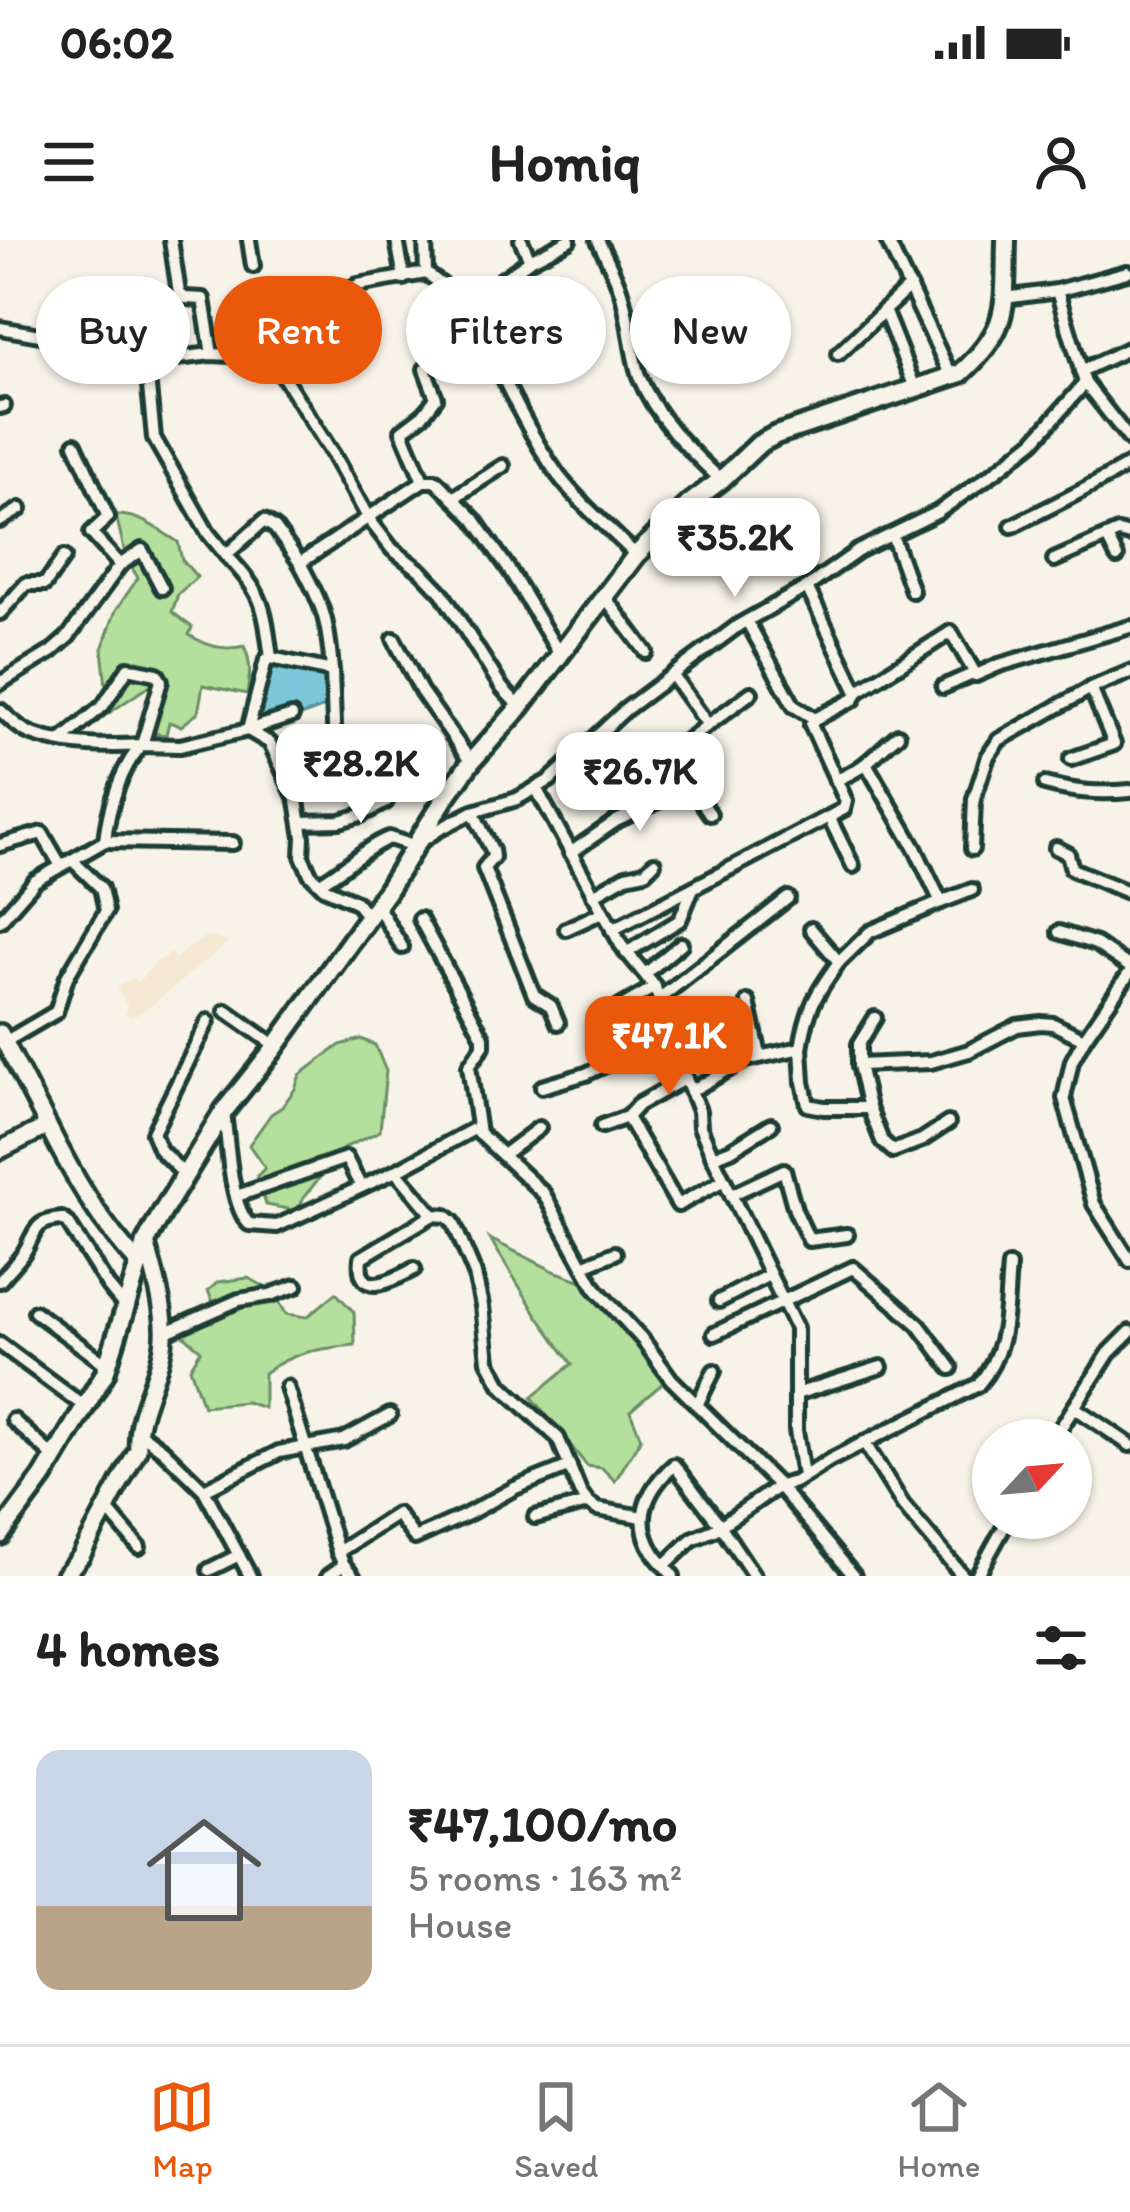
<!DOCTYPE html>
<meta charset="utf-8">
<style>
:root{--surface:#fff;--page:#f2f2f2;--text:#222;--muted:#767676;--line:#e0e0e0;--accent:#ea580c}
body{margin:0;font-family:Itim,sans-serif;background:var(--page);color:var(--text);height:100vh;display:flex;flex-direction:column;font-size:45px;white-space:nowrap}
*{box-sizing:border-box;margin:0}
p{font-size:39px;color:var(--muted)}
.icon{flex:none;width:66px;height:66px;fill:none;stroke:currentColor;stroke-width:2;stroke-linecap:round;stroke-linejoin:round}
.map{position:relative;height:1336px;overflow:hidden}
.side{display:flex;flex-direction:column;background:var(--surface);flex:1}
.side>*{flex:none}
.banner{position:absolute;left:36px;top:36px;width:1059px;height:108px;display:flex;gap:24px}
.needle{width:78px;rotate:64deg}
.fabs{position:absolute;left:972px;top:1179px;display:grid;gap:24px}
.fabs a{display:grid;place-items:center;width:120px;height:120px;border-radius:50%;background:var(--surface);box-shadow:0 3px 9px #0004;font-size:60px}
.price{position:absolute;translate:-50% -102px;padding:0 27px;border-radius:24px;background:#fff;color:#222;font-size:39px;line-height:78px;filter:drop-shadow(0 3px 6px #0008)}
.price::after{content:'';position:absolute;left:50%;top:72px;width:36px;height:27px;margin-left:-18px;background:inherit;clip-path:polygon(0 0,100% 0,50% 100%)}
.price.active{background:var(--accent);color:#fff}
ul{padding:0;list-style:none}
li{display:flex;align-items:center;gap:36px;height:300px;padding:0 36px}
li span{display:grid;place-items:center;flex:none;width:336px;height:240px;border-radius:24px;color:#555}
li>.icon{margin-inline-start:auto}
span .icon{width:144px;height:144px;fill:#fffc;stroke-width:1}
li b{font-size:51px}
h2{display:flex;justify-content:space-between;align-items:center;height:144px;padding:0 36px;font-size:51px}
.pill{padding:0 42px;border-radius:54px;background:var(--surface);box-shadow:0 3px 9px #0004;font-size:42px;line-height:108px}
.pill.active{background:var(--accent);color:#fff}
.status{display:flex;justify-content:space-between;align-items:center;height:84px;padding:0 60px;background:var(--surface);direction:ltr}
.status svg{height:33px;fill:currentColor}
header{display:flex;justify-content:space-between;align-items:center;height:156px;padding:0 36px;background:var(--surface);font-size:54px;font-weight:800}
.dock{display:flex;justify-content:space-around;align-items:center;height:168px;border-top:3px solid var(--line);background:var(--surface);font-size:33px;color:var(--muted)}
.dock a{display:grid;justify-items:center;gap:6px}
.dock .active{color:var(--accent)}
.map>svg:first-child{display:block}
</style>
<div class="status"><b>06:02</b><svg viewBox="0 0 49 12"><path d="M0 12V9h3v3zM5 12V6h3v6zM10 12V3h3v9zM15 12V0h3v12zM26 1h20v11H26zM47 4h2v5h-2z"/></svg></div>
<header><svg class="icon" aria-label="menu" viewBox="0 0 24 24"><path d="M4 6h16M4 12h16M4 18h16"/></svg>Homiq<svg class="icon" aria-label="person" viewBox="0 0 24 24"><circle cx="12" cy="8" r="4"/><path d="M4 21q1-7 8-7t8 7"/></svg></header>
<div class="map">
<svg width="1130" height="1336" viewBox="0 0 1130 1336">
<rect width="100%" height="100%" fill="#f7f3e8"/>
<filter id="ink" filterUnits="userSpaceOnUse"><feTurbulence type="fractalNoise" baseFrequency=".00833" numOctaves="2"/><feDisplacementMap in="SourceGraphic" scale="24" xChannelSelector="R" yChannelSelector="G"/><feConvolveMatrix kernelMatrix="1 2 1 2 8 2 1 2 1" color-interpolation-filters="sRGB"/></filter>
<g filter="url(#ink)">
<path fill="#f5e8d3" d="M207 696 229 702 143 772 131 777 125 775 127 766 117 747 133 738 138 742 156 722 170 713 175 719 187 708Z"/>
<g fill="#b5df9c" stroke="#6a8e68" stroke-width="3">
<path d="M116 275C139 274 159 290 178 302L182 320 197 337 178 354 172 372 192 387 189 395C208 406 222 411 244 406 252 423 250 436 247 454L203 445 198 473 181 486 169 482 166 495 152 493 165 435 109 473 102 409 116 370 138 338 126 318Z"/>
<path d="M361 799 375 805 386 831 380 891 344 908 303 958 299 971 266 965 257 936 265 928 249 905 271 874 282 867 295 849 300 835 340 805Z"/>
<path d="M490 999 554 1031 585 1042 597 1055 626 1070 663 1143 630 1171 641 1198 615 1241 602 1228 587 1226 532 1157 572 1124 537 1075Z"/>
<path d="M248 1038C268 1047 276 1054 286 1074L307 1077 336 1053 354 1072 355 1105C318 1109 295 1111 264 1133V1168L246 1162 203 1166 190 1128 201 1110 176 1089 186 1075 214 1064 208 1051 218 1042Z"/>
</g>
<path fill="#7cc8da" stroke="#579098" stroke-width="3" d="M268 427 326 433 325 467 257 492Z"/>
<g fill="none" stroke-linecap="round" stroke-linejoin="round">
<g stroke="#1f3d34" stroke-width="20">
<g id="street">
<path d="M171 0 179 53 185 58 203 59 212 114"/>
<path d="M249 0 253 26"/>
<path d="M397 0 404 38"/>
<path d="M425 0 426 33"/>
<path d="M521 0 530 20"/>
<path d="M598 0C606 17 615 34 621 52 630 79 630 109 639 136 655 177 690 211 721 240"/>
<path d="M887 0 951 136"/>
<path d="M496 44 526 103"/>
<path d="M1057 51 1127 32"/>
<path d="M463 53C493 113 519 180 558 235 580 264 610 289 636 315"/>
<path d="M1004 58 1057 51 1085 143 1130 200"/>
<path d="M884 70 915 148"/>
<path d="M0 88 51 97 82 106 168 119 212 114 271 117 269 94 272 85 282 78 358 45 426 33 453 53 481 50 496 44 530 20 569 0"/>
<path d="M838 114 910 46"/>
<path d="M271 117 332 213 369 279 392 309 421 331 442 353 502 448 520 467"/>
<path d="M1081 131 1130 108"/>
<path d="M149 147 154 198 208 293 226 315 264 281 275 288 300 323"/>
<path d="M0 167 4 166"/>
<path d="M423 241 402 191 423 175 436 158 425 129"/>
<path d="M453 258 503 226"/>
<path d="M689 264 733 327"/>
<path d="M0 281 20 269"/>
<path d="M1012 286C1052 266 1092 247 1130 224"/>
<path d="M892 295 912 351"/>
<path d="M1107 297 1117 317"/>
<path d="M226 315C264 354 264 366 271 418"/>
<path d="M1054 320 1118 292 1130 295"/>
<path d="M120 325 142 310 162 348"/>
<path d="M605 357 646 412"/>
<path d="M0 373 26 344H45L64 317"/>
<path d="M747 381 794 466 815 479"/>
<path d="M394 399 421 451 471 522"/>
<path d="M332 431 335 510"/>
<path d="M673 436 708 485"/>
<path d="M0 443 51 412 68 397 120 325 91 293 108 277 75 204"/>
<path d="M943 447 975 433"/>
<path d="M857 452 951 392 976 435 999 425 1130 387"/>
<path d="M0 470C9 478 20 490 32 494 64 506 109 507 142 505L161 441 157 434 128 428 103 466 62 500"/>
<path d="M248 490 270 503 297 561 303 597 302 616 310 634 324 648 356 662 368 677"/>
<path d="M248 490 292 476"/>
<path d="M673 511 751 453"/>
<path d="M1071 519 1114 504 1091 448 1130 432"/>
<path d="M836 540C867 528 873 515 898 495"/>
<path d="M1045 544C1075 552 1099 554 1130 551"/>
<path d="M536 548 621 705 655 747 675 813 691 851 745 820 801 808C807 769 816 753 839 722L811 689"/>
<path d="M473 572 492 610 493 617 484 628 534 755 551 766 558 783"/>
<path d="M829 577 853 626"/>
<path d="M301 582 340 581 361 575 386 562"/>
<path d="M105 601 233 603"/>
<path d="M0 605 42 593 61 626"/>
<path d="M1056 608 1068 614 1072 629 1130 653"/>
<path d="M972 609 974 559 988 516 999 500 1091 448"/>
<path d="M570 613 616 581 659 561 664 552 684 542 690 545 710 574"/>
<path d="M320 643C344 630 364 608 389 598L414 606 438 590 473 572 517 559 550 540 625 470 739 385 807 347 858 311 938 272 995 232 1034 201 1085 143"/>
<path d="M593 655 626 636 645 632 654 623"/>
<path d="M941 662 972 650"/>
<path d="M377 665 402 707"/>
<path d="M420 679 483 797V806L469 826 479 893 544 954 595 1048 642 1099 671 1139 779 1246 854 1336"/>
<path d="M0 681 35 641 105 601C108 570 120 528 142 505L180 506 248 490 266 420 271 418 332 431C328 380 324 367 300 323L423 241H436L474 279 510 331 560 415"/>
<path d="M566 689 603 672"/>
<path d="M612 690 844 569 846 561 811 485 815 479 854 459 857 452 807 347"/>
<path d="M1059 692 1096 704 1130 727"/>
<path d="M626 713 680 680 693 648"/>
<path d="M839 722 870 692 941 662 915 608 867 525"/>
<path d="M645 734 681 704"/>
<path d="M660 758 788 658"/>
<path d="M748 762 760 815"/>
<path d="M615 770 655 747"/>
<path d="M226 771 276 806"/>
<path d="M1084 799 1130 732"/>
<path d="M3 803 56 772 67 737 106 671 101 648 72 620"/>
<path d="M801 808 803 842 808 865 824 868H869L882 901 893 911 922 900 948 883"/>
<path d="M859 825V804L875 778"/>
<path d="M542 847 586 834 669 795"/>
<path d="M691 851 699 871 700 887 713 917 796 1088V1190L803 1236"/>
<path d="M869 868 859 825 931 822 969 811 1017 786 1041 783 1053 784 1084 799 1072 821 1064 858 1094 964 1130 1021"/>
<path d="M224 872C228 900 230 965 249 984L277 986 396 931 433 975 446 976 453 982 475 1034 482 1066 488 1121 501 1145 558 1198 580 1252 588 1263 597 1269 643 1277"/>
<path d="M627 877 678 965 724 940"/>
<path d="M602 886 627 877 638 865 686 838"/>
<path d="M503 915 539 888"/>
<path d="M713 917 731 910 771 885"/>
<path d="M396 931 476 888"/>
<path d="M185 935 160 910 153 893 208 781"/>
<path d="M731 955 784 930 795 970 809 1000 847 995"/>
<path d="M237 956 346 918 361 947"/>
<path d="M583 1026 615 1013"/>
<path d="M414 1029C394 1040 356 1061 361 1018L433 975"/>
<path d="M0 1041C8 1031 20 1020 26 1009 37 988 36 981 62 979L68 983 108 1046 126 1068"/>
<path d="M719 1061 769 1035"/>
<path d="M35 1072 108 1126"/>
<path d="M164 1093 239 1060 270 1055 296 1046"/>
<path d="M714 1094 853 1028 919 1085 951 1128"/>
<path d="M0 1104 85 1167"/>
<path d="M287 1147 338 1312"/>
<path d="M796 1154 881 1127"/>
<path d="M697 1165 714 1131"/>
<path d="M1074 1167 1130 1205"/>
<path d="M13 1180 55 1218"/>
<path d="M137 1191 163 1210 204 1250 250 1336"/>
<path d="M1053 1200 1109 1113 1130 1092"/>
<path d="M864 1202 903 1265 963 1336"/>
<path d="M204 1250 279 1212 344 1200 390 1175"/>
<path d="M107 1269 139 1307"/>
<path d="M535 1277 588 1263"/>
<path d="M344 1325 338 1312 397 1274 415 1298 466 1275 515 1248 570 1226"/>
<path d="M665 1325 692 1299 714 1290 779 1246 795 1242 830 1220 978 1145C1009 1109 1005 1071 1009 1026"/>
<path d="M209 1330 239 1315"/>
<path d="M328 1336 344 1325 353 1336"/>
<path d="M673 1336C667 1328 659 1321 654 1313 632 1279 647 1249 674 1225L720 1285 754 1336"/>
<path d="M977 1336 1009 1278"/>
</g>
</g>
<g stroke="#1f3d34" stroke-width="24">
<g id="secondary">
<path d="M0 793 48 886"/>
<path d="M0 910 48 886C73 936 101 985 140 1025"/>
<path d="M64 1336 81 1316 138 1209C135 1170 162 1135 164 1097 166 1069 153 1029 146 1002"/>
</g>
</g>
<g stroke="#1f3d34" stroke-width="26">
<path id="primary" d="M0 1295 43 1237 105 1133 146 1002 162 973 224 871 273 810 386 652 445 558 471 522 520 467 636 315 689 264 721 240 759 204 776 195 961 133C1012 87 1004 64 1006 0"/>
</g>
<use href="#street" stroke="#f7f3e8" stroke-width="10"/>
<use href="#secondary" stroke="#f7f3e8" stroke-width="15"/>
<use href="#primary" stroke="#f7f3e8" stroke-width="16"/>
</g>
</g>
</svg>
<div class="fabs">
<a><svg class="needle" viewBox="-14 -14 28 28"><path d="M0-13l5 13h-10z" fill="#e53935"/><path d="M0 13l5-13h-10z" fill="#767676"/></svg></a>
</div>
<b class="price" style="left:735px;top:360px">₹35.2K</b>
<b class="price" style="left:361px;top:586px">₹28.2K</b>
<b class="price" style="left:640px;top:594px">₹26.7K</b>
<b class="price active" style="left:669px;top:858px">₹47.1K</b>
<div class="banner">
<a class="pill">Buy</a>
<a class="pill active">Rent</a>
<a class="pill">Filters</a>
<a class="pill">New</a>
</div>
</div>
<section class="side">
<h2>4 homes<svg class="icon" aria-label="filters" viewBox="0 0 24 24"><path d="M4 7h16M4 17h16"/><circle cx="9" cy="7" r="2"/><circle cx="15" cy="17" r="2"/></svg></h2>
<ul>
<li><span style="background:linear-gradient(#c9d6e8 65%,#b9a48a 0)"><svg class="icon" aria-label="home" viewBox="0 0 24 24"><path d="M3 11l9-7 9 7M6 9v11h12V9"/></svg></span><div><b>₹47,100/mo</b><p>5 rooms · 163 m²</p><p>House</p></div></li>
</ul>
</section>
<nav class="dock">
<a class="active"><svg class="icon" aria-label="map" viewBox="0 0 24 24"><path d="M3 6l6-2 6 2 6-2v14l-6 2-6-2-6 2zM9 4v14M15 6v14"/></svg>Map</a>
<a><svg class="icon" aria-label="saved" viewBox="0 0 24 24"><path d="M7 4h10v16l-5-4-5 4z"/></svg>Saved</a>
<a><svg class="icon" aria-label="home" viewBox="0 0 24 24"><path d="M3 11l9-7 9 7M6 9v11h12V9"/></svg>Home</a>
</nav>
